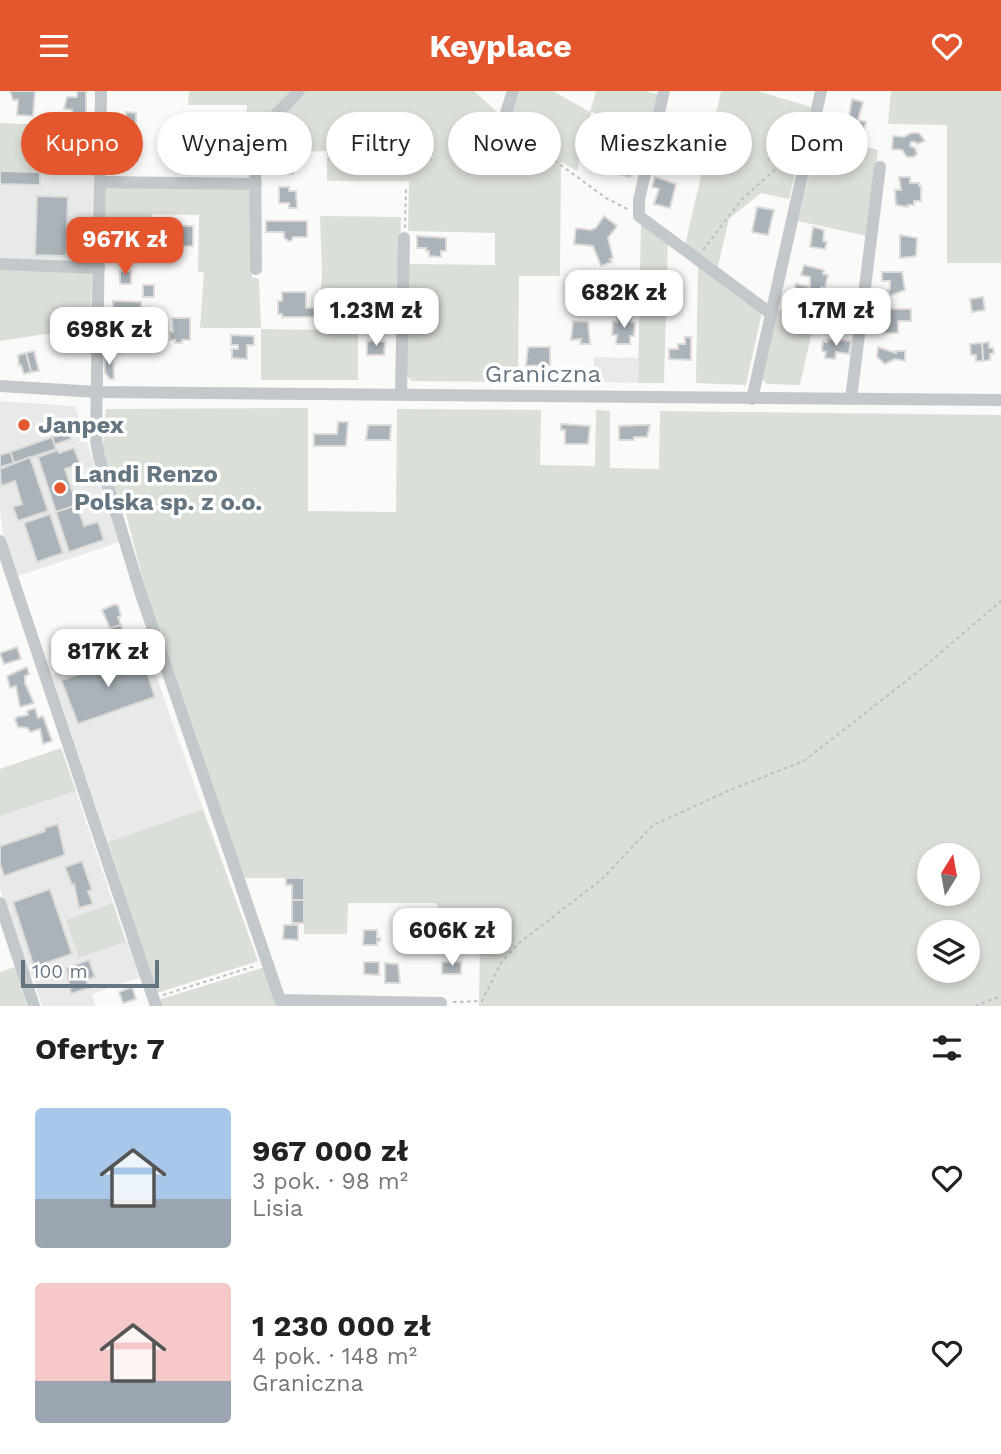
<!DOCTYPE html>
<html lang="pl">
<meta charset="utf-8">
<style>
:root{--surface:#fff;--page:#f6f6f6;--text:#222;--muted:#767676;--accent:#e4572e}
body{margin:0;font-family:"Work Sans",sans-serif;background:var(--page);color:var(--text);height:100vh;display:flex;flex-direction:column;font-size:26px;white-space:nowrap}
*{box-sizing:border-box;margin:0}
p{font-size:23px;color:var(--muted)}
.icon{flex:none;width:38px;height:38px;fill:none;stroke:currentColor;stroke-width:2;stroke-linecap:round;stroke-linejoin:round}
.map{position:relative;height:915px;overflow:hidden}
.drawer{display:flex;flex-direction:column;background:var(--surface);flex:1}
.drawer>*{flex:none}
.top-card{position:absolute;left:21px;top:21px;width:959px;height:63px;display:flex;gap:14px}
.needle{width:46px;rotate:11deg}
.controls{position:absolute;left:917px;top:752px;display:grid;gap:14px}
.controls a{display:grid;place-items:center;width:63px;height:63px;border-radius:50%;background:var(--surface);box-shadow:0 4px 10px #0003;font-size:35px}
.scale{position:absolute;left:21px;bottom:18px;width:138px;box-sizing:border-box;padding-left:7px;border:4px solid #657683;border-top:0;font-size:19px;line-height:24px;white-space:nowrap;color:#657683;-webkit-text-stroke:5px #fff;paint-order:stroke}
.price{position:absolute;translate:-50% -60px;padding:0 16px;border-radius:14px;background:#fff;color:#222;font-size:23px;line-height:46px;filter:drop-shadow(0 2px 4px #0008)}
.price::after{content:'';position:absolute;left:50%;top:42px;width:21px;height:16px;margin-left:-10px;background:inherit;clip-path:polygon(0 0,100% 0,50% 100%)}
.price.active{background:var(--accent);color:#fff}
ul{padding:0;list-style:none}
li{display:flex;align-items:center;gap:21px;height:175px;padding:0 35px}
li span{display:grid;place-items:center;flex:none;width:196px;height:140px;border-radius:7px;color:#555}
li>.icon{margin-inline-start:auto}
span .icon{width:84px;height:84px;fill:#fffc;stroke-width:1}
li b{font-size:30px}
h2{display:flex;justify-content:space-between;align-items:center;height:84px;padding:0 35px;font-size:30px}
.pill{padding:0 24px;border-radius:32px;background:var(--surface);box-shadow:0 4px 10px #0003;font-size:24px;line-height:63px}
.pill.active{background:var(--accent);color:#fff}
header{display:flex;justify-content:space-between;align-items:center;height:91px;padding:0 35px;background:var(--accent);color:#fff;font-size:32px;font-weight:700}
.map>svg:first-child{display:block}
</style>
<header><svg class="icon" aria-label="menu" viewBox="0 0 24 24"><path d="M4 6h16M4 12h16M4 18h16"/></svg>Keyplace<svg class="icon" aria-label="heart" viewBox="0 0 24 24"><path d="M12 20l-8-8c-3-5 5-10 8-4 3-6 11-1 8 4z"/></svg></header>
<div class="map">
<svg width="1001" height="915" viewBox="0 0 1001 915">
<rect width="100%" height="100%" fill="#fafaf8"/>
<g fill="#e8e9e9">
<path d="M0 80 93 83 92 169 89 173 0 170Z"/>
<path d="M594 266 638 267V292L594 291Z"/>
<path d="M0 310 75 315 120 451 15 486 4 448 0 419Z"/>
<path d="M145 554 203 718 108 751 52 585Z"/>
<path d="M76 700 113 812 67 829 80 867 129 850 141 886 92 903 95 915H42L32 883 28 884 0 798V725Z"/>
</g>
<g fill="#dadfd7" fill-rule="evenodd">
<path d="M189 0H474L506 29 516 0H553L590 21 596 0H645L660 4 650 36 591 21 577 80 561 71 560 185H519L518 291 412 290 405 283 407 173 495 174V142L408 140 409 90H327V60L303 61 298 58 264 57 245 53 247 14H188Z"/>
<path d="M721 0H757L811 16 789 108 761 102 729 128 717 179 685 154Z"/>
<path d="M891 0H1001V172H947V34L888 33Z"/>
<path d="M0 32 94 36 93 83 0 80Z"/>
<path d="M818 46 878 59 867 145 798 130Z"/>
<path d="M105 96 252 97V186L259 188 261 237H200L204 182 198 180 199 124 152 123 151 163 126 167 104 162Z"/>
<path d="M320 125 401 126 398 241H358V289H261V238L318 239 322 181Z"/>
<path d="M641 130 668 151 664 292H638Z"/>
<path d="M698 173 762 221 746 294 696 292Z"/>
<path d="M0 175 92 179 91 236 0 250Z"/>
<path d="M777 218 815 227 800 294 767 293 761 287Z"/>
<path d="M308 317V420L396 421 397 318 541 319 540 374 595 375 596 319 610 320V377L659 378 660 320 1001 324V915H479L480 851 456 850 436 812H348L347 843H304V787H242L191 631 153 527 125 419 117 420 102 359 106 318ZM929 765H968V803H929ZM929 842H968V880H929Z"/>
<path d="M61 657 76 700 0 725V678Z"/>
<path d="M203 718 258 870 157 902 108 751Z"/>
<path d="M113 812 126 851 79 867 66 829Z"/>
<path d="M15 876 27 915H0V881Z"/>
<path d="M265 876 279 915H330H160L158 909Z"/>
</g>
<g fill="#aab3b9" stroke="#dcdcda" stroke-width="2">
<path d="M10 0H35L33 25 17 24 18 9H13Z"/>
<path d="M77 0H86V22H72V19L64 18 67 6H77Z"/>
<path d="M852 8 863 11 858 29 866 31 863 42 847 38Z"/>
<path d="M126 21 136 22V35H133V40H127V35H125Z"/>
<path d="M219 25H228L227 40H219Z"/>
<path d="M623 37 643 40 641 48H638L636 50 633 60 621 56 622 52 616 51 619 40 622 41Z"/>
<path d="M911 42H919L925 50 917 53 915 51H911L910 55 915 57 917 63 914 66H907L902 59 892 58 893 45 904 46Z"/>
<path d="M669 46 681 49 680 54 684 55 676 74 665 72Z"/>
<path d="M282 62 295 63 293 83 277 82 278 69H282Z"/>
<rect x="172" y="63" width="10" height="16"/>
<path d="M606 66 634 74 630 86 603 79Z"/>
<path d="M0 80 40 81V94L0 93Z"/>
<path d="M655 86 676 93 670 117 654 113 659 98 652 96Z"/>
<path d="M899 86H910V92H919V95H921V110H914V114H908V116L896 114 895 99H901Z"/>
<path d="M279 96H289V100H296L297 117H289V112H279Z"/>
<path d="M37 105 68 106 66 165 35 164Z"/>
<path d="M757 116 774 119 768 144 752 141Z"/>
<path d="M604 125 617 135 608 147 613 167 610 168 612 171 601 175 593 155 574 153 576 137 591 139 596 137Z"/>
<path d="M266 130H307V146H293L291 150H288L284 146V141H266Z"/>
<path d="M180 135H193V155H181V157L170 154 173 136Z"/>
<path d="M813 136 824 139 823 150 827 151 825 158 810 156Z"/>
<path d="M900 144 917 147 916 165 900 167Z"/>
<path d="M417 145 446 147V160H441V166L429 165V160H426V157H417Z"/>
<path d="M804 174 824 179 823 183 828 184 825 197 821 196 819 208 794 202 796 193 810 196V186L801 184Z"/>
<rect x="120" y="180" width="11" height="13"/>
<path d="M882 181H902L905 199 890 205 888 199 890 198V190H882Z"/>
<rect x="143" y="194" width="11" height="12"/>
<path d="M282 201H306V217H315V226H282V223H278V210H282Z"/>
<path d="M983 206 985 219 972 221 970 208Z"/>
<path d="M113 210 141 211V227H132L130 218 113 220Z"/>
<path d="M882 218H911V230H898V242H884V240L878 238 880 229 877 227 878 220H882Z"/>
<path d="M617 225H631V231L635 232 634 245H630V253H616L617 244H612L613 230 617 231Z"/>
<path d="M172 227H190V249H182V252H175V249H170V241H173Z"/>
<path d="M573 230 588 231 590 253H580L581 248 571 249Z"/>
<path d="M231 244 254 245V254H247V268L232 267V258H238V254H231Z"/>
<path d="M685 246H691V269L669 268V258H678V253H685Z"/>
<path d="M827 248 851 250 849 263 836 261 835 268 825 267 826 261 822 260V256L823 250 827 251Z"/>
<path d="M367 250 385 251 384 264H367Z"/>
<path d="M989 251V257H993L994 262 990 263V269L983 270 982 252Z"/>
<path d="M982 252 983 270H976V264H971L970 253Z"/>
<path d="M528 256H550V274L526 275Z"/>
<path d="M878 256 896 262V260H905V270L895 268 885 273 877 266Z"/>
<path d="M34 260 39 280 31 281 26 262Z"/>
<path d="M26 262 31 281 24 283 21 274 19 275 18 264Z"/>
<path d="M105 266H113L114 288H110L105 282Z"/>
<path d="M338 331H348L346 355H314V343H337Z"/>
<path d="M561 333 590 335 588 353H565V339H561Z"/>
<path d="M368 334H391L390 349H366Z"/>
<path d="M639 334H650L647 346H634V349H619V335Z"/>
<path d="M69 340 71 348 54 354 52 346Z"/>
<path d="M52 346 56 358 14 372 10 361Z"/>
<path d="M74 357 80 373 65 378 77 414 56 421 38 366 58 359 59 362Z"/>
<path d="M10 361 14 372 0 376V364Z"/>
<path d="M30 366 48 420 18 430 13 416 22 413 15 390 1 395 0 378Z"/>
<path d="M77 414 84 435 98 431 104 449 69 461 56 421Z"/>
<path d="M50 423 63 462 37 471 24 432Z"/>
<path d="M113 514H118L121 525 118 526 121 534 110 537 102 519Z"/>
<path d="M121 534 123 541 126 540 130 551 115 556 110 537Z"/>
<path d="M17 556 21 568 4 573 0 562Z"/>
<path d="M141 564 155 606 78 633 61 589Z"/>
<path d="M27 576 29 583 25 585V592L34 612 20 616 16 595 10 597 7 585Z"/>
<path d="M35 617 38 627 43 625 52 650 43 653 40 638 30 641 28 637 18 636 15 629 17 626 28 624 27 620Z"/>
<path d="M58 733 65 764 4 785 0 773V755L45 740 44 737Z"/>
<path d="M82 770 92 799 88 800 93 813 79 817 74 793 72 794 65 776Z"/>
<path d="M286 787H304V809H292V794H286Z"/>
<path d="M50 798 72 863 34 876 13 811Z"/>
<rect x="292" y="809" width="12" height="23"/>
<path d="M284 834H298V849L283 848Z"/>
<path d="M364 839H377V847H380V850H377V854H363Z"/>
<path d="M89 869 95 886 86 889 89 897 71 903 66 877Z"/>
<path d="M364 871H379V884L364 883Z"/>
<rect x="442" y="871" width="19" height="12"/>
<path d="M385 872 398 873 400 892H385Z"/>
<path d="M132 896 136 908 123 912 119 901Z"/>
</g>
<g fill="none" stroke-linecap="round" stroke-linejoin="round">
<g stroke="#bbbfc2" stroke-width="2" stroke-dasharray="3.5 3.5" stroke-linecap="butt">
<path d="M511 35 514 40 606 107 629 119"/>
<path d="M405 137 406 96"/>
<path d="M703 159 742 108 797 59"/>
<path d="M163 904 255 875"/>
<path d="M453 911 482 910 502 870 519 852 601 789 653 734 730 699 804 670 919 580 1001 510"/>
<path d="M975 915 1001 905"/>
</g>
<g stroke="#c3c8cc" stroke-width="12">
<path d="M101 0 96 350 99 366 140 500 280 909 441 912"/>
<path d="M664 0 639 109V125L770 222"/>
<path d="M505 25 513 0"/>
<path d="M100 91 256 93"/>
<path d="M0 173 99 177"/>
<path d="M256 178 255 54 271 29 299 0"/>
<path d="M0 295 97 301 1001 309"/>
<path d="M401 303 404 147"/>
<path d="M752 308 821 0"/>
<path d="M851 308 880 76"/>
<path d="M0 450 156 915"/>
<path d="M0 812 34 915"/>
</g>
</g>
<g fill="#e4572e" stroke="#fff" stroke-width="2.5">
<circle cx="24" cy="334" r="7"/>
<circle cx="60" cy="397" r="7"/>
</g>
<g text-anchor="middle" stroke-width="7" stroke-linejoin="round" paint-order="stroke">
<g font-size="24" fill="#657683" stroke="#fff">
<text x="543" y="291">Graniczna</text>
</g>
<g font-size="24" font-weight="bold" fill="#657683" stroke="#fff" text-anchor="start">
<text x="38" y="342">Janpex</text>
<text x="74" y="391">Landi Renzo<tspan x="74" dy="28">Polska sp. z o.o.</tspan></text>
</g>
</g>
</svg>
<div class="controls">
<a><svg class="needle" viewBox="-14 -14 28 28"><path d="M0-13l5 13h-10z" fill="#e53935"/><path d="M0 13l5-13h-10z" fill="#767676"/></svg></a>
<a><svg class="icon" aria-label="layers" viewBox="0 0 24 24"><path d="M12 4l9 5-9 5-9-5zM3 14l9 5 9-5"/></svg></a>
</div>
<div class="scale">100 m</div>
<b class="price active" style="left:125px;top:186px">967K zł</b>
<b class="price" style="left:624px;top:239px">682K zł</b>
<b class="price" style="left:376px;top:257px">1.23M zł</b>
<b class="price" style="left:836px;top:257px">1.7M zł</b>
<b class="price" style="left:109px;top:276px">698K zł</b>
<b class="price" style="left:108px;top:598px">817K zł</b>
<b class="price" style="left:452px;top:877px">606K zł</b>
<div class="top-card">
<a class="pill active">Kupno</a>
<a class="pill">Wynajem</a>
<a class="pill">Filtry</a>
<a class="pill">Nowe</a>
<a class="pill">Mieszkanie</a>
<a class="pill">Dom</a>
</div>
</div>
<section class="drawer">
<h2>Oferty: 7<svg class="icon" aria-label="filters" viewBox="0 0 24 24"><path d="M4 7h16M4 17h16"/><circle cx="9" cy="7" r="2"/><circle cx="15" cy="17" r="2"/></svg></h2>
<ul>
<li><span style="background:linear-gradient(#a9c7e8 65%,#9aa5b1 0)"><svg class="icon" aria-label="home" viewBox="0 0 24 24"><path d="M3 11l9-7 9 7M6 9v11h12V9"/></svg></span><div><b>967 000 zł</b><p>3 pok. · 98 m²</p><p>Lisia</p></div><svg class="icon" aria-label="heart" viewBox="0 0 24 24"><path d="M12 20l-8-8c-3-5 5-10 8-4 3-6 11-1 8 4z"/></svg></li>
<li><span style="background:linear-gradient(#f6c9c9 70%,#9aa5b1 0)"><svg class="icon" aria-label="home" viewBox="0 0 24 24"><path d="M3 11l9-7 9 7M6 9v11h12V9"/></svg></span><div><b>1 230 000 zł</b><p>4 pok. · 148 m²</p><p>Graniczna</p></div><svg class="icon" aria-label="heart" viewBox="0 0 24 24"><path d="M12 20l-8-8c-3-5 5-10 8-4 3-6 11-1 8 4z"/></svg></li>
</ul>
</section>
